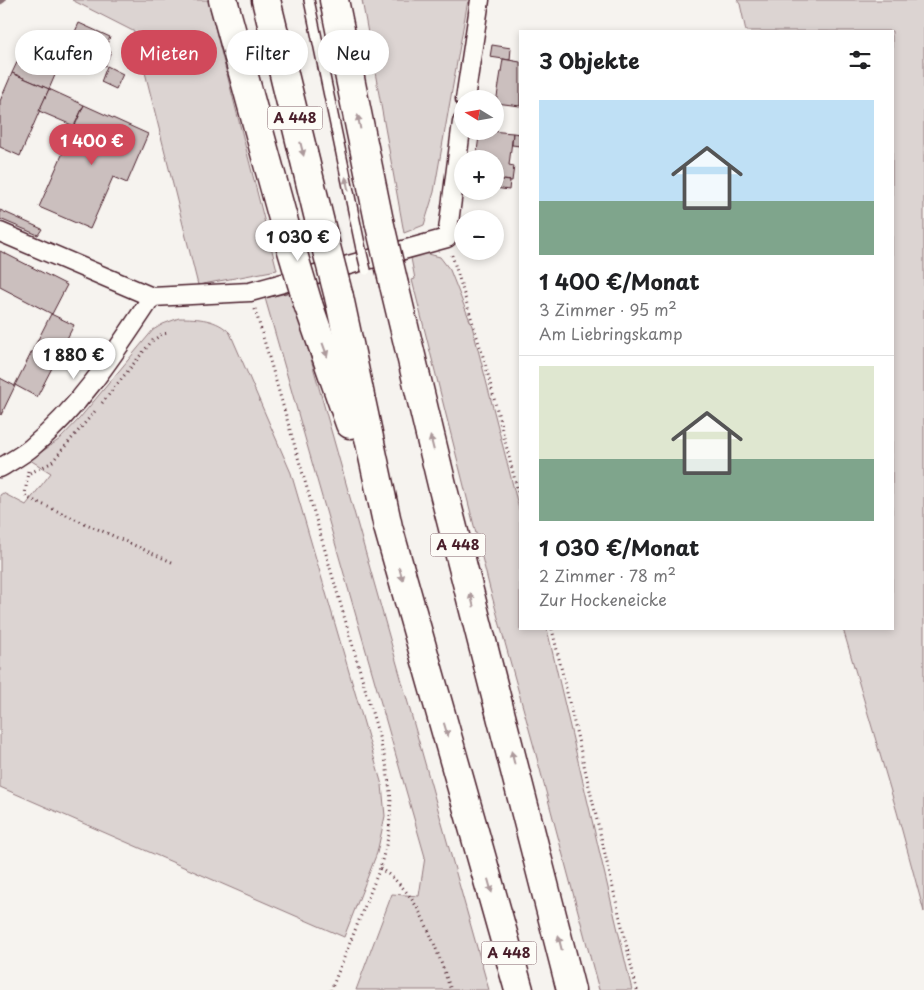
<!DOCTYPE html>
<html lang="de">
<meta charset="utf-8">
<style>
:root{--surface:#fff;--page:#f2f2f2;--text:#202124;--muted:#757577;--line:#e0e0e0;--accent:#d1495b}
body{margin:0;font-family:"Playpen Sans",sans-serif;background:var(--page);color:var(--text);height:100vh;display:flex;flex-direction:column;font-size:19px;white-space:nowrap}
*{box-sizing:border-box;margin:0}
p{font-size:16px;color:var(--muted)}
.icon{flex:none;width:28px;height:28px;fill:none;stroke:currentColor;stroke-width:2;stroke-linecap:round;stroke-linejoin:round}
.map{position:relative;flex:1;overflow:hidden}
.details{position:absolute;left:519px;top:30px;width:375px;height:600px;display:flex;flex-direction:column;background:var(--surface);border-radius:0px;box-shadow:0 2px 8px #0003}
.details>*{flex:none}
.banner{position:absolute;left:15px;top:30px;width:429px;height:45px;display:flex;gap:10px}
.needle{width:32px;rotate:281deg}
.tools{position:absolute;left:454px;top:90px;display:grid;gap:10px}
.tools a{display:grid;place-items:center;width:50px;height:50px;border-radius:50%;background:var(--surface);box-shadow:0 2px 8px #0003;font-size:25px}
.price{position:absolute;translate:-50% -42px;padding:0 11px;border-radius:18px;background:#fff;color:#222;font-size:16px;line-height:32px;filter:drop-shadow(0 1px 2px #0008)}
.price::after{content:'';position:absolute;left:50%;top:30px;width:15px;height:11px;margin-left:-8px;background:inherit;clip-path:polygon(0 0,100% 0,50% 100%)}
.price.current{background:var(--accent);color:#fff}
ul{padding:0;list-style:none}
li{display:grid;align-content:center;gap:10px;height:265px;padding:0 20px}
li+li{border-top:1px solid var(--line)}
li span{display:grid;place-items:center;height:155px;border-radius:0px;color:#555}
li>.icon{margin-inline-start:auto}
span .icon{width:90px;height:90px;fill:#fffc;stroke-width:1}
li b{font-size:21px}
h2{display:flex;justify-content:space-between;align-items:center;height:60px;padding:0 20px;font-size:21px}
.chip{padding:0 18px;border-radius:22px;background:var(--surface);box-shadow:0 2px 8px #0003;font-size:18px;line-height:45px}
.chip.current{background:var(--accent);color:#fff}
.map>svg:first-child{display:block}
</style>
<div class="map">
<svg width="924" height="990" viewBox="0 0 924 990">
<rect width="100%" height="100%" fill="#f6f3ef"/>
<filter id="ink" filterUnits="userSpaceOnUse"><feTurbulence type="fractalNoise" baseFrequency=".02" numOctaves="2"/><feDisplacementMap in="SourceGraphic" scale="10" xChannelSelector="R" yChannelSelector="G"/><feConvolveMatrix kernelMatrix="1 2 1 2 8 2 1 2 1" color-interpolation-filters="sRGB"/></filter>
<g filter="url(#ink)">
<g fill="#dcd4d2" stroke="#937a7e">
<path d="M72 0H208L277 270 198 285 135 32Z"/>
<path d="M362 0H468L434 192 424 225 404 233Z"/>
<path d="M737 0H924V912L897 812 843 629H892V31H746L740 4Z"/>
<path d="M421 252 440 257 450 270 472 326 520 513V629H547L632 990H599L534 747 490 589 412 280 415 279 410 253Z"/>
<path d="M292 292 489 990H356L392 894 419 896 425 857 265 298Z"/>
<path d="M179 318C198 318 217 319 230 333L291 473 382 785 385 816 377 853 344 937 0 787V495L3 493 26 505 51 473 30 460 60 439 79 419 153 330 163 324Z"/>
</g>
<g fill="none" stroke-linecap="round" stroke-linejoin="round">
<path stroke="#8e7378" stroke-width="5.5" d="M0 2 3 0"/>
</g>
<g fill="#cbbfbe" stroke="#4a1f2b">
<path d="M79 23 110 37 105 49 111 51 105 66 67 49Z"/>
<path d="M26 43 62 59 49 89 12 73Z"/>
<path d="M492 45 511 48 510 60 490 57Z"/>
<path d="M51 48 65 54 62 59 49 53Z"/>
<path d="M503 59 520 62V106L496 103Z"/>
<path d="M107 66 123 74 116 89 101 82Z"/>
<path d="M12 73 49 89 20 156 0 147V101Z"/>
<path d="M49 89 84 105 74 126 39 111Z"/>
<path d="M84 105 148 134 127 183 113 177 90 229 39 207Z"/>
<path d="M490 131 513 133 509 165 514 166 512 181 495 179V159H476L479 136 489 137Z"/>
<path d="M513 133 520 134V146L512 145Z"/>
<path d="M495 179 510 181 509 190 495 188Z"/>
<path d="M0 210 42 229 38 235 0 219Z"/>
<path d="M0 251 67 285 52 314 0 287Z"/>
<path d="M51 314 74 325 37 397 15 385Z"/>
<path d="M0 378 15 386 1 415 0 414Z"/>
</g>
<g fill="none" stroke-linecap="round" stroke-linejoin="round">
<g stroke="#4a1f2b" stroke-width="12">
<path id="service" d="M309 0 361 249"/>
</g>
<g stroke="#4a1f2b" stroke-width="21">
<g id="minor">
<path d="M465 99 480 0"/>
<path d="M0 232 152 297 250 292 447 238 462 122"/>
<path d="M0 468C11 461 23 455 32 447 82 405 116 351 152 297"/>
</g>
</g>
<g stroke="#4a1f2b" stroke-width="31">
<g id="motorway">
<path d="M223 0 290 244"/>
<path d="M266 0 323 235"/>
<path d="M334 0 379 221"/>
<path d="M394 285 443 489 571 990"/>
<path d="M339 297 388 527 519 990"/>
<path d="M308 304 350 424"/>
</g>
</g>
<g stroke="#4a1f2b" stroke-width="3" stroke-dasharray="1 4" stroke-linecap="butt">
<path d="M452 255 485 363 520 500"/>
<path d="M255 309 378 733 386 763 391 799 389 834 380 868 331 990"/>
<path d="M102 403 152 341 162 334 169 333"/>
<path d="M28 471 25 495 28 498 174 563"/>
<path d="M30 473 51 463 96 410"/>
<path d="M552 629 637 990"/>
<path d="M380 868C386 873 393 877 398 883 425 908 438 956 451 990"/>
</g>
<use href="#service" stroke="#fdfcf7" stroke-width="9"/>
<use href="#minor" stroke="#fdfcf7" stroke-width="18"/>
<use href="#motorway" stroke="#fdfcf7" stroke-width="28"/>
<g stroke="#4a1f2b" stroke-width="12" stroke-linecap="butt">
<path id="service-bridge" d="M361 249 366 270"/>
</g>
<g stroke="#4a1f2b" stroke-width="31" stroke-linecap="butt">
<g id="motorway-bridge">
<path d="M379 221 394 285"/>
<path d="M323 235 339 297"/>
<path d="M290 244 308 304"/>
</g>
</g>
<use href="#service-bridge" stroke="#fdfcf7" stroke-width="9"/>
<use href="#motorway-bridge" stroke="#fdfcf7" stroke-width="28"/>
</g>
<defs><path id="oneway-solid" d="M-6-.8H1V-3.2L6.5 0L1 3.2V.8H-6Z" transform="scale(1.25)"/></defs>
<g fill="#ac999b">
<use href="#oneway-solid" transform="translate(359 122) rotate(-101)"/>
<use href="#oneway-solid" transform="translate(302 149) rotate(76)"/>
<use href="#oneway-solid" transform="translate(347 184) rotate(-102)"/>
<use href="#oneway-solid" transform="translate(325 350) rotate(70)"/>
<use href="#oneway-solid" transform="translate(432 443) rotate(-104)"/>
<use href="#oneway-solid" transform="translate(401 574) rotate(74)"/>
<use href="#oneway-solid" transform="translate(472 600) rotate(-104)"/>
<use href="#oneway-solid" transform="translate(446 730) rotate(73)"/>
<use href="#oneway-solid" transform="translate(513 758) rotate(-104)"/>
<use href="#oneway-solid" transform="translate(490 886) rotate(74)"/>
<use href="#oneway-solid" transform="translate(560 943) rotate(-104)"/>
</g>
</g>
<g text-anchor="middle" stroke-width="4" stroke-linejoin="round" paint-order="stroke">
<g fill="#fdfcf7" stroke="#806168" stroke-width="1">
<rect x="267.5" y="106.5" width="55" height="23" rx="4"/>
<rect x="430.5" y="533.5" width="55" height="23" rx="4"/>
<rect x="481.5" y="941.5" width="55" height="23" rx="4"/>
</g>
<g font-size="14" font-weight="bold" fill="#4a1f2b">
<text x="295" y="123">A 448</text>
<text x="458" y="550">A 448</text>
<text x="509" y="958">A 448</text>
</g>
</g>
</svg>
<div class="tools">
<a><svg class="needle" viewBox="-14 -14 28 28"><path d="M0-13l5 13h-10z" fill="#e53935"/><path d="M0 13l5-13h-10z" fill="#757577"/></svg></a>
<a>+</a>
<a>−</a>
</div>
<b class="price current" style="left:92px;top:166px">1 400 €</b>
<b class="price" style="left:298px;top:262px">1 030 €</b>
<b class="price" style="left:74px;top:380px">1 880 €</b>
<div class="banner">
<a class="chip">Kaufen</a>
<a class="chip current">Mieten</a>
<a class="chip">Filter</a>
<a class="chip">Neu</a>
</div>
<section class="details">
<h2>3 Objekte<svg class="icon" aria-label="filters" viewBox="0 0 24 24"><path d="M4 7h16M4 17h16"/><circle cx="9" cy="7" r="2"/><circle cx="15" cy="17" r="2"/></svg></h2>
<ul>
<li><span style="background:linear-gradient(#bfe0f5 65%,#7fa58c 0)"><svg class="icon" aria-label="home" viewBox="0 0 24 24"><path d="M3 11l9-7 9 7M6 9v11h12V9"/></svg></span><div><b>1 400 €/Monat</b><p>3 Zimmer · 95 m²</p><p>Am Liebringskamp</p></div></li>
<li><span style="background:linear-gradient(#dfe7d0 60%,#7fa58c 0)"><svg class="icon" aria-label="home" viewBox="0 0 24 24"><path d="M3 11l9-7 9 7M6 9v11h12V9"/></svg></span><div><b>1 030 €/Monat</b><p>2 Zimmer · 78 m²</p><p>Zur Hockeneicke</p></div></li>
</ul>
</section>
</div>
